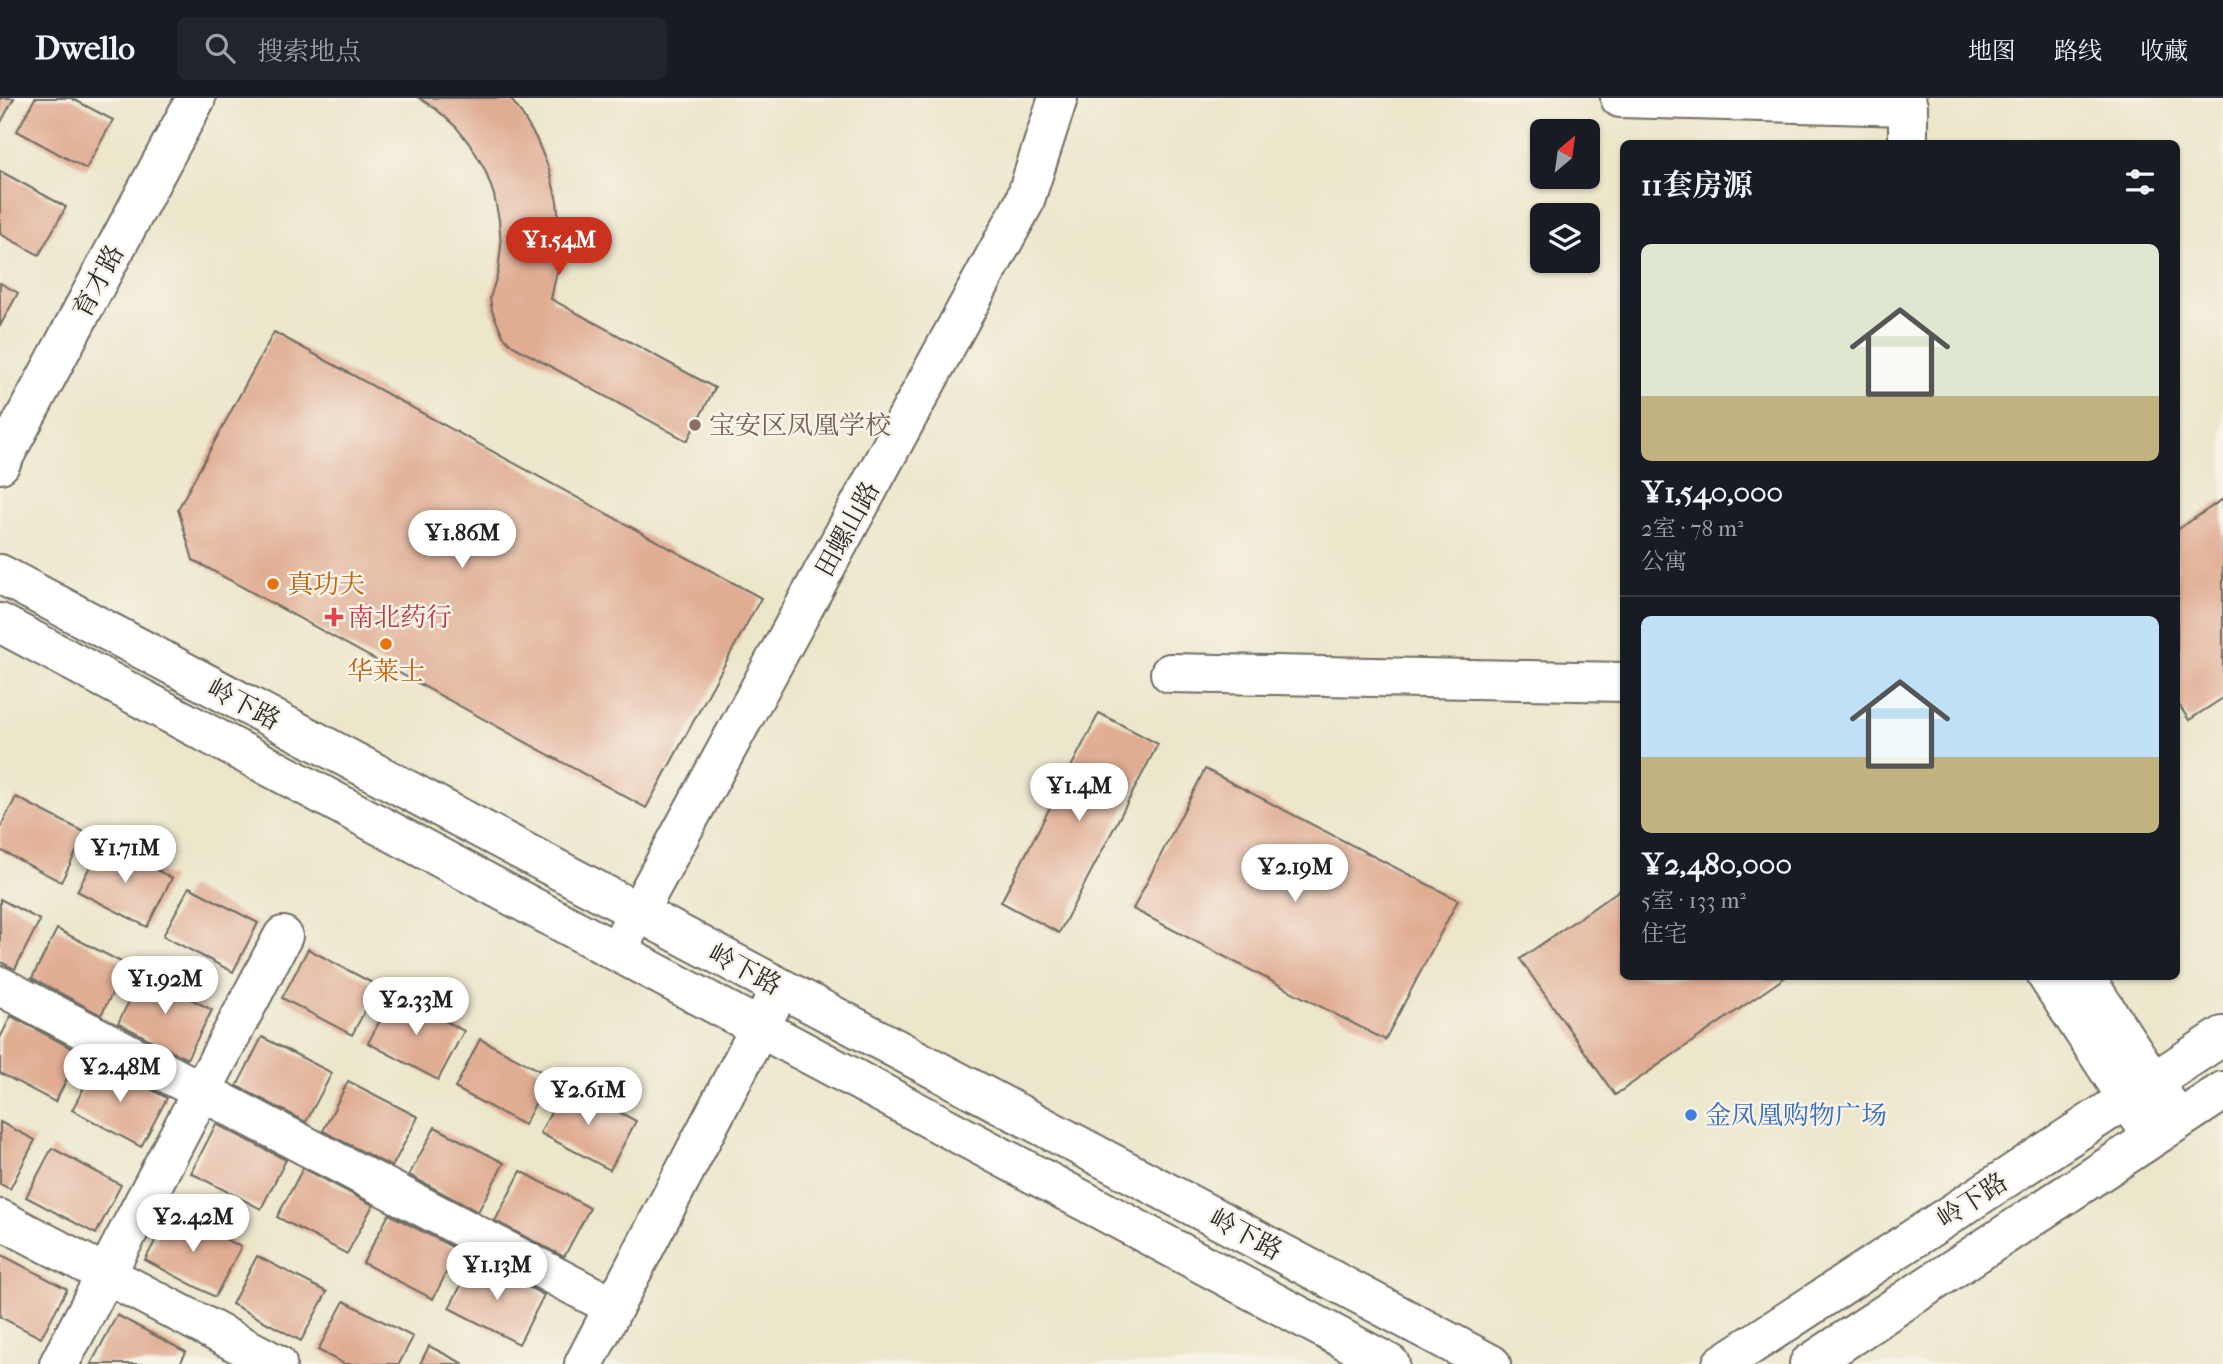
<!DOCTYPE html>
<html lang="zh">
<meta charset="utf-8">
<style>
:root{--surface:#171b24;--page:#20242c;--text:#f1f3f6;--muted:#9ea1a6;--line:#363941;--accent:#c8321e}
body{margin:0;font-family:"IM FELL French Canon","Noto Serif SC",serif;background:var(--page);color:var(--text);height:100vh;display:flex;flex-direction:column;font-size:26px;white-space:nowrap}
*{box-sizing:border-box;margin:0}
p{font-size:23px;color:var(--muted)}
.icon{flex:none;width:38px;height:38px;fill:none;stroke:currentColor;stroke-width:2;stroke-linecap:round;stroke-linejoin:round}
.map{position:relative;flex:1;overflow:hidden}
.details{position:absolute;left:1620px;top:42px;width:560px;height:840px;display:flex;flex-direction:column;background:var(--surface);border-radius:10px;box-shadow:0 2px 5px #0004}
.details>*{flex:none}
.needle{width:46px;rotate:29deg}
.tools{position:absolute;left:1530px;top:21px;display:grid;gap:14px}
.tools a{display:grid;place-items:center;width:70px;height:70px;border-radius:10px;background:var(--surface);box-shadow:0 2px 5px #0004;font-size:35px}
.price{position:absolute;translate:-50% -60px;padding:0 16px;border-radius:24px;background:#fff;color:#222;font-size:23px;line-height:46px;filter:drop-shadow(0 2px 4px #0008)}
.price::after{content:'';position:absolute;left:50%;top:42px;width:21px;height:16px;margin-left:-10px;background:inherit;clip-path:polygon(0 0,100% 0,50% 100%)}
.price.current{background:var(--accent);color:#fff}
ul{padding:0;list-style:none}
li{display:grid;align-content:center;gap:14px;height:371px;padding:0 21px}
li+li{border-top:2px solid var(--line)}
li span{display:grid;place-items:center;height:217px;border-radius:10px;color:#555}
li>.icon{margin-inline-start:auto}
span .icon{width:126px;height:126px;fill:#fffc;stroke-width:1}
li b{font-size:30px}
h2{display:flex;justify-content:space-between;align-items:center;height:84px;padding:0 21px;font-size:30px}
header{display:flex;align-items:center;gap:42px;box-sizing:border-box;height:98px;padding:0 35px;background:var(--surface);border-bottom:2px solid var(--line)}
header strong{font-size:33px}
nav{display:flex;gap:38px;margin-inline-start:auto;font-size:24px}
.search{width:490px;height:63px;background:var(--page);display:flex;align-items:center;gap:18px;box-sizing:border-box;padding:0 24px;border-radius:10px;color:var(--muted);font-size:26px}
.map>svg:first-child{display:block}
</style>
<header>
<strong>Dwello</strong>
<div class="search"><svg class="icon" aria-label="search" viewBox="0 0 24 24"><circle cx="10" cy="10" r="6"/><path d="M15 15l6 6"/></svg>搜索地点</div>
<nav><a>地图</a><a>路线</a><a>收藏</a></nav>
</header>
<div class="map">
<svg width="2223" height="1266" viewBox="0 0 2223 1266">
<rect width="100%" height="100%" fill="#f7f3e8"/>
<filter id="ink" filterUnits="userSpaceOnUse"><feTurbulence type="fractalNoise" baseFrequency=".0143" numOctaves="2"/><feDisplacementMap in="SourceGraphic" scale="14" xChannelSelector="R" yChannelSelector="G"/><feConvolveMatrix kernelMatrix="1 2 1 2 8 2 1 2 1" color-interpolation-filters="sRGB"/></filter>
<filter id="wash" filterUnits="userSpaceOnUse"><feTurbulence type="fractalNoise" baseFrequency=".00686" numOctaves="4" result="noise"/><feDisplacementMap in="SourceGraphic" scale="28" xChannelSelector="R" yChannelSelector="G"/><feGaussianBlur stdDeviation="1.57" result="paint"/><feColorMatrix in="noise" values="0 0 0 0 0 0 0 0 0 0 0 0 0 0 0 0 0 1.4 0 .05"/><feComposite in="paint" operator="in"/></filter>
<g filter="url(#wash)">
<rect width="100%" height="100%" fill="#ece6ca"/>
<g id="blocks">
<g fill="#e0ac92">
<path d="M0 0H14L0 26Z"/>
<path d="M35 0H71L113 22 86 71 17 33Z"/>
<path d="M419 0H510L519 12 536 40 549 71 557 103 560 136 558 169 551 201 715 290 687 343 513 248 503 238 492 213 490 200 498 174 501 148 499 122 494 97 485 72 472 49 456 29 436 11Z"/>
<path d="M0 73 66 109 39 157 0 136Z"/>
<path d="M0 185 18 195 0 228Z"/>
<path d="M274 234 761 500 646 710 193 462 178 411Z"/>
<path d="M2223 401V600L2189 622 2177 604V432Z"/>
<path d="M1099 615 1158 646 1059 835 1001 804Z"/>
<path d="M1205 671 1458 802 1385 942 1133 811Z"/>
<path d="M16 699 86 735 61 784 0 752V730Z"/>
<path d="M103 744 172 780 147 829 77 793Z"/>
<path d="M189 789 258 825 233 874 163 838Z"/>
<path d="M1624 789V878H1787L1615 997 1520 861Z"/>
<path d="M0 801 40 822 15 871 0 864Z"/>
<path d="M57 831 127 867 101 917 32 880Z"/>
<path d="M308 851 378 888 352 937 282 900Z"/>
<path d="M143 876 212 912 187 961 118 925Z"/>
<path d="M394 896 464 933 438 982 368 945Z"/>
<path d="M11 918 81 955 55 1004 0 975V940Z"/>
<path d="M262 939 332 975 306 1024 237 988Z"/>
<path d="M480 941 550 978 524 1027 455 990Z"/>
<path d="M98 963 167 1000 141 1049 72 1012Z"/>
<path d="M348 983 418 1019 392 1069 323 1033Z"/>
<path d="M566 986 636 1023 610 1072 540 1035Z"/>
<path d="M0 1024 35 1042 10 1091 0 1086Z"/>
<path d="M216 1026 286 1062 261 1111 191 1075Z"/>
<path d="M435 1029 504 1065 478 1114 409 1077Z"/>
<path d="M52 1050 121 1087 96 1136 26 1099Z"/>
<path d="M303 1070 373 1107 347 1156 277 1119Z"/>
<path d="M521 1073 590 1110 564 1159 495 1123Z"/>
<path d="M171 1113 241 1149 215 1199 145 1162Z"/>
<path d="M389 1116 458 1152 433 1201 363 1165Z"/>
<path d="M0 1156 67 1191 41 1240 0 1219Z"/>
<path d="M257 1158 327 1194 301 1243 232 1206Z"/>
<path d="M475 1161 544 1197 519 1246 449 1210Z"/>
<path d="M344 1203 413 1239 399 1266H344L318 1252Z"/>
<path d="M117 1217 186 1254 180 1266H91Z"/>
<path d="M429 1248 464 1266H420Z"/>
</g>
</g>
</g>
<g filter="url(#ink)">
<use href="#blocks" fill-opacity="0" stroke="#6f6c63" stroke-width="2"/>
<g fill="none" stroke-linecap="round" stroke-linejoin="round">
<g stroke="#6f6c63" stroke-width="42">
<g id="minor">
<path d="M1620 0 1908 8V46"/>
<path d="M0 366 196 0"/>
<path d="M0 476 1491 1266"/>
<path d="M0 525 1390 1266"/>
<path d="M1170 575 1624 584"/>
<path d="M626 836 1024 105 1058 0"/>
<path d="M2047 878 2140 1020"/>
<path d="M2084 878 2166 1003"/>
<path d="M0 888 614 1209"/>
<path d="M0 1121 277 1266"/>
<path d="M59 1266 283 838"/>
<path d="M584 1266 771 908"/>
<path d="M1722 1266 2223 938"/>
<path d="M1809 1266 2223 993"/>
</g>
</g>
<use href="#minor" stroke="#fff" stroke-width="38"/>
</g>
</g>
<circle fill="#8d6e63" stroke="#f7f3e8" stroke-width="2.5" cx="695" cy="327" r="7"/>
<g fill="#e8710a" stroke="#f7f3e8" stroke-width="2.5">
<circle cx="273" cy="486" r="7"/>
<circle cx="386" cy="546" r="7"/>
</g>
<path fill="#e0444e" stroke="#f7f3e8" stroke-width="2.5" d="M330.5 508.5h7v7h7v7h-7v7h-7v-7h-7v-7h7z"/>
<circle fill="#3f7fe0" stroke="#f7f3e8" stroke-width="2.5" cx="1691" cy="1017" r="7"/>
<g text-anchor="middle" stroke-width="5" stroke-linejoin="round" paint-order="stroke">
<g font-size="26" fill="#2b2b2b" stroke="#f7f3e8">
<text transform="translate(98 183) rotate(-62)" y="9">育才路</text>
<text transform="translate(847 431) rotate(-61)" y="9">田螺山路</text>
<text transform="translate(244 606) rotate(28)" y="9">岭下路</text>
<text transform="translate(745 871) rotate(28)" y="9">岭下路</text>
<text transform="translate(1972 1102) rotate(-33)" y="9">岭下路</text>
<text transform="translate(1246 1136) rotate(28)" y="9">岭下路</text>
</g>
<g font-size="26" fill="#785e54" stroke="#f7f3e8" text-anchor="start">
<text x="709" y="336">宝安区凤凰学校</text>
</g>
<g font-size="26" fill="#c56008" stroke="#f7f3e8" text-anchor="start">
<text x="287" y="495">真功夫</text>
<text x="386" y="582" text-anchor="middle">华莱士</text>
</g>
<g font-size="26" fill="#be3a42" stroke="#f7f3e8" text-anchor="start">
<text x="348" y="528">南北药行</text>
</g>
<g font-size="26" fill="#366cbe" stroke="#f7f3e8" text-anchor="start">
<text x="1705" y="1026">金凤凰购物广场</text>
</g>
</g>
</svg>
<div class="tools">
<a><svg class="needle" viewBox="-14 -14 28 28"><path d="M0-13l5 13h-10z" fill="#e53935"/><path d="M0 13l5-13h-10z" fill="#9ea1a6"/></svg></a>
<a><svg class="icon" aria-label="layers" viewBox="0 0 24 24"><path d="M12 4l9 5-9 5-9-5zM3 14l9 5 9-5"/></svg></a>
</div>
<b class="price current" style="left:559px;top:179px">¥1.54M</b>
<b class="price" style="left:462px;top:472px">¥1.86M</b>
<b class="price" style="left:1079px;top:725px">¥1.4M</b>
<b class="price" style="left:125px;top:787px">¥1.71M</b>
<b class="price" style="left:1295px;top:806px">¥2.19M</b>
<b class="price" style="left:165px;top:918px">¥1.92M</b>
<b class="price" style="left:416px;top:939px">¥2.33M</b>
<b class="price" style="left:120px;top:1006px">¥2.48M</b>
<b class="price" style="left:588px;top:1029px">¥2.61M</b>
<b class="price" style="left:193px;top:1156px">¥2.42M</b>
<b class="price" style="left:497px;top:1204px">¥1.13M</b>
<section class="details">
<h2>11套房源<svg class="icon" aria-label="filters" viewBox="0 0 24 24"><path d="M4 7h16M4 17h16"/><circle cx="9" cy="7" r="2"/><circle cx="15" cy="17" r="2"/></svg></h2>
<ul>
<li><span style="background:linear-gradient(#dfe7d0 70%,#c2b280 0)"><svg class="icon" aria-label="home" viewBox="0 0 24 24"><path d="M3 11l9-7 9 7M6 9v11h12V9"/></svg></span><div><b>¥1,540,000</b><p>2室 · 78 m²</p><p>公寓</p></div></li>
<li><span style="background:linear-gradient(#bfe0f5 65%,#c2b280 0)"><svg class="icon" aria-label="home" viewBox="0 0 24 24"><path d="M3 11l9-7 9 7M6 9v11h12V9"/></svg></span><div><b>¥2,480,000</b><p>5室 · 133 m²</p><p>住宅</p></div></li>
</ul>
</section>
</div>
